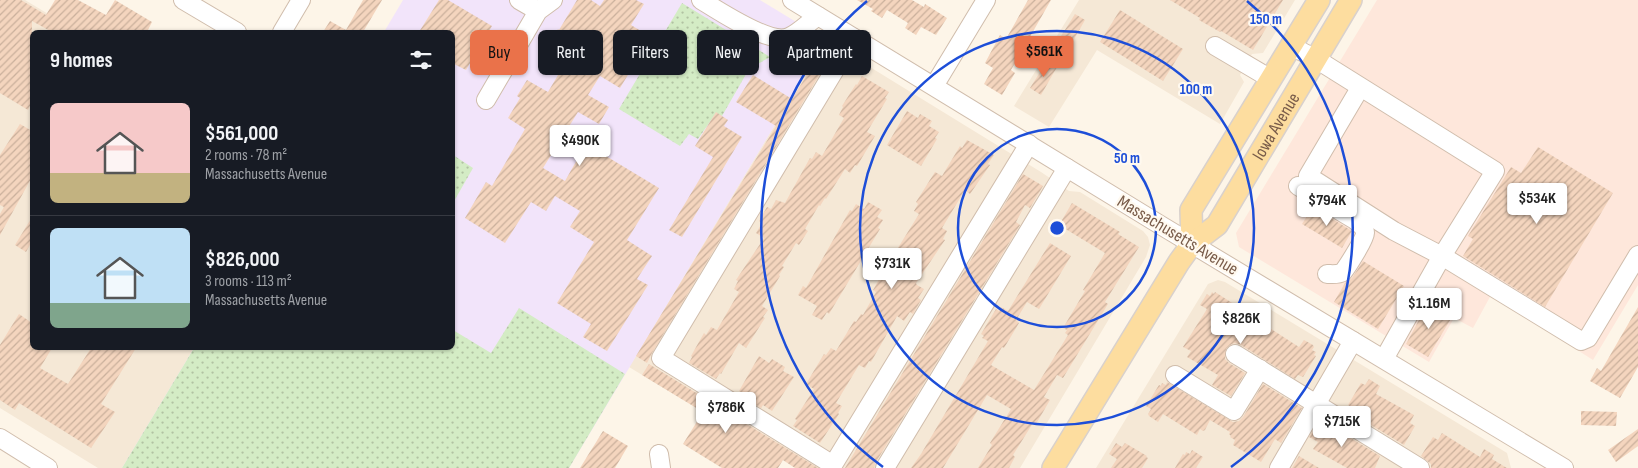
<!DOCTYPE html>
<meta charset="utf-8">
<style>
:root{--surface:#171b24;--page:#20242c;--text:#f1f3f6;--muted:#9ea1a6;--line:#363941;--accent:#ea724a}
body{margin:0;font-family:"Sofia Sans Condensed",sans-serif;background:var(--page);color:var(--text);height:100vh;display:flex;flex-direction:column;font-size:19px;white-space:nowrap}
*{box-sizing:border-box;margin:0}
p{font-size:16px;color:var(--muted)}
.icon{flex:none;width:28px;height:28px;fill:none;stroke:currentColor;stroke-width:2;stroke-linecap:round;stroke-linejoin:round}
.map{position:relative;flex:1;overflow:hidden}
.drawer{position:absolute;left:30px;top:30px;width:425px;height:320px;display:flex;flex-direction:column;background:var(--surface);border-radius:8px;box-shadow:0 1px 4px #0004}
.drawer>*{flex:none}
.guide{position:absolute;left:470px;top:30px;width:475px;height:45px;display:flex;gap:10px}
.price{position:absolute;translate:-50% -42px;padding:0 11px;border-radius:5px;background:#fff;color:#222;font-size:16px;line-height:32px;filter:drop-shadow(0 1px 2px #0008)}
.price::after{content:'';position:absolute;left:50%;top:30px;width:15px;height:11px;margin-left:-8px;background:inherit;clip-path:polygon(0 0,100% 0,50% 100%)}
.price.active{background:var(--accent);color:#111}
ul{padding:0;list-style:none}
li{display:flex;align-items:center;gap:15px;height:125px;padding:0 20px}
li+li{border-top:1px solid var(--line)}
li span{display:grid;place-items:center;flex:none;width:140px;height:100px;border-radius:8px;color:#555}
li>.icon{margin-inline-start:auto}
span .icon{width:60px;height:60px;fill:#fffc;stroke-width:1}
li b{font-size:21px}
h2{display:flex;justify-content:space-between;align-items:center;height:60px;padding:0 20px;font-size:21px}
.chip{padding:0 18px;border-radius:8px;background:var(--surface);box-shadow:0 1px 4px #0004;font-size:18px;line-height:45px}
.chip.active{background:var(--accent);color:#111}
.map>svg:first-child{display:block}
</style>
<div class="map">
<svg width="1638" height="468" viewBox="0 0 1638 468">
<defs>
<pattern id="grass-dots" width="8" height="8" patternUnits="userSpaceOnUse" patternTransform="scale(1.25)"><rect width="8" height="8" fill="#d4ecc5"/><path d="M2 2h.1M6 6h.1" fill="none" stroke="#b1c2a2" stroke-width="1.8" stroke-linecap="round"/></pattern>
<pattern id="building-hatch" width="6" height="6" patternUnits="userSpaceOnUse" patternTransform="scale(1.25)"><rect width="6" height="6" fill="#f4d5be"/><path d="M-1 1l2-2M0 6l6-6M5 7l2-2" fill="none" stroke="#cab09c"/></pattern>
</defs>
<rect width="100%" height="100%" fill="#fdf5e8"/>
<g fill="#f5e8d6">
<path d="M0 0H25L78 32H32V348H194L122 468H98L0 408Z"/>
<path d="M1079 0H1295L1263 53 1252 54 1240 75 1244 82 1220 124 1097 50 1049 127 1014 106Z"/>
<path d="M826 40 1041 172 1069 191 1080 192 1143 231 1148 237 1150 245 1146 257 1020 468H796L629 367Z"/>
<path d="M1218 280 1225 282 1507 453 1511 468H1096L1208 284Z"/>
</g>
<path fill="#fee7db" d="M1377 0H1638V285L1593 360 1491 295 1473 328 1454 318 1429 362 1239 247 1236 233Z"/>
<path fill="#f2e4fa" d="M403 0H760L826 40 569 468H122L194 348H452V32H384Z"/>
<g fill="url(#grass-dots)">
<path d="M682 3 770 57 749 69 722 116 716 113 698 139 689 134 680 146 619 109Z"/>
<path d="M453 155 473 168 453 203Z"/>
<path d="M519 308 625 374 569 468H122L194 348H452L453 330 491 353Z"/>
</g>
<g fill="url(#building-hatch)">
<path d="M0 0H21L46 15 55 0H78L106 15 115 0 152 22 147 32H52L32 21V102L28 110 0 93Z"/>
<path d="M363 0H382L363 32H323L330 21 346 30Z"/>
<path d="M439 0H448L492 26 466 70 452 63V32H419Z"/>
<path d="M577 0H591L600 6 604 0H636L644 4 631 25 651 37 620 88 600 76 588 95 609 107 599 124 578 112 543 168 565 181 586 144 659 188 627 240 652 256 637 279 648 285 607 351 583 337 591 324 557 303 594 242 570 227 580 211 555 196 546 211 531 202 505 243 465 218 486 182 492 186 525 129 508 118 520 98 517 96 527 80 548 92 568 58 548 46 558 29 559 30Z"/>
<path d="M857 0H912L924 7 925 4 947 18 936 35 921 27 916 35 905 28 908 23 887 10 882 18 871 11 873 9Z"/>
<path d="M1028 0H1051L1011 70 1015 73 1002 95 984 84 993 68 985 63 1000 35 1006 39Z"/>
<path d="M1170 0H1283L1253 50 1221 31 1220 32 1199 20 1200 18Z"/>
<path d="M1120 10 1183 49 1163 81 1100 42Z"/>
<path d="M1075 14 1085 20 1069 48 1058 41Z"/>
<path d="M821 52 830 57 652 353 647 363 636 356 776 126 736 102 753 75 792 99Z"/>
<path d="M1047 61 1057 67 1041 95 1030 88Z"/>
<path d="M862 76 889 92 885 98 887 99 867 132 875 136 857 166 855 165 850 173 845 169 826 199 825 198 820 206 819 205 805 229 808 231 799 245 796 243 782 266 784 267 779 275 780 276 762 306 768 310 763 317 765 318 746 348 739 343 721 374 720 373 716 379 689 363 692 357 691 356 704 333 706 335 711 327 717 330 739 292 734 289 738 281 736 280 764 238 756 233 762 223 759 221 767 207 771 209 776 200 785 203 810 158 812 159 816 152 822 156 844 118 839 115 843 107 842 106 856 84 857 85Z"/>
<path d="M907 111 918 118 920 114 932 121 929 126 939 132 935 138 937 139 921 166 887 145Z"/>
<path d="M716 112 728 120 724 126 742 137 682 237 669 230 713 157 695 146Z"/>
<path d="M20 124 32 131V177L0 235V214L4 207 0 205V155Z"/>
<path d="M967 140 994 155 988 164 990 165 970 194 965 190 942 228 947 231 943 239 945 240 916 283 917 285 924 289 918 298 921 300 913 314 910 312 904 321 897 316 896 318 871 362 869 361 865 368 859 365 836 403 842 406 838 413 839 414 820 443 793 426 797 420 795 419 814 389 806 384 824 354 826 355 831 348 836 351 854 321 856 322 861 314 863 315 876 292 873 290 881 276 885 278 899 253 896 251 919 214 914 211 918 204 916 202 935 172 942 176 960 146 962 148Z"/>
<path d="M1538 147 1613 193 1545 307 1463 256 1473 239 1468 236 1511 167 1521 173Z"/>
<path d="M1023 174 1043 186 1030 208 1025 205 1016 222 1020 225 876 462 874 468H845Z"/>
<path d="M868 202 882 210 877 217 883 220 878 228 880 229 829 314 827 312 822 320 812 315 817 306 798 295 803 286 806 288 850 210 852 211 856 204 864 209Z"/>
<path d="M1072 203 1120 232 1118 234 1139 247 1105 302 1108 304 1063 378 1057 375 1044 397 1050 400 1036 424 1033 423 1013 455 1015 457 1009 468H978L992 445 990 443 1011 409 987 395 943 468H911L921 454 988 341 982 338 984 336 981 334 996 309 999 311 1001 307 1008 311 1050 243 1071 256 1039 309 1027 302 1016 320 1019 323 1004 348 1002 347 991 365 1034 390 1068 335 1065 333 1067 330 1063 328 1085 291 1083 290 1105 253 1059 225Z"/>
<path d="M1313 207 1352 231 1342 248 1302 224Z"/>
<path d="M32 217V241L26 252 15 245Z"/>
<path d="M1363 261 1404 286 1378 329 1334 302 1345 283 1352 278Z"/>
<path d="M1212 292 1214 294 1215 292 1237 306 1239 308 1237 312 1241 315 1239 319 1257 330 1262 323 1299 347 1304 340 1313 345 1314 347 1312 350 1316 352 1314 355 1316 356 1303 377 1298 375 1295 379 1241 345 1235 343 1230 345 1226 349 1225 359 1229 363 1245 373 1231 396 1212 385 1218 375 1187 357 1191 351 1183 347 1207 309 1200 305 1207 294 1210 296Z"/>
<path d="M1428 303 1452 317 1428 357 1406 344Z"/>
<path d="M1638 307V367L1620 398 1590 381 1597 368 1601 371Z"/>
<path d="M19 314 32 323V348H52L40 368 68 384 91 348H136L101 404 115 412 91 448 19 403 15 410 0 400V345Z"/>
<path d="M759 356 769 363 772 359 785 367 783 371 794 377 772 411 763 405 761 408 747 399 748 396 739 391Z"/>
<path d="M649 364 716 405 818 468H795L783 460 778 468H722L683 444 703 412 642 375Z"/>
<path d="M1369 379 1380 386 1376 394 1414 415 1410 423 1415 426 1404 445 1351 413 1353 408 1348 405 1361 383 1365 385Z"/>
<path d="M1167 382 1233 422 1239 421 1243 417 1263 384 1302 408 1281 443 1275 439 1261 462 1233 445 1235 440 1230 437 1231 436 1229 434 1230 432 1210 420 1205 430 1203 431 1200 429 1197 435 1163 414 1158 422 1149 416 1148 414 1151 409 1146 406 1159 385 1161 386 1162 383 1166 385Z"/>
<path d="M1581 411 1617 412 1616 426 1581 425Z"/>
<path d="M1320 419 1380 456 1375 468H1347L1313 449 1318 442 1309 437Z"/>
<path d="M1638 429V446L1616 462 1608 450Z"/>
<path d="M603 431 628 446 615 468H580Z"/>
<path d="M1442 433 1480 457 1484 449 1494 455 1492 459 1507 468H1431V464L1421 456 1433 437 1438 440Z"/>
<path d="M1116 443 1122 447 1125 443 1147 456 1146 457 1148 458 1142 468H1111L1117 459 1109 454Z"/>
<path d="M1192 450 1203 457 1196 468H1175L1183 454 1185 455 1186 452 1190 454Z"/>
<path d="M1299 456 1319 468H1292Z"/>
</g>
<g fill="none" stroke-linecap="round" stroke-linejoin="round">
<g stroke="#d0bdac" stroke-width="20">
<g id="minor">
<path d="M183 0 237 32"/>
<path d="M519 0 538 11"/>
<path d="M701 0C719 11 770 45 789 37 799 33 809 22 818 16"/>
<path d="M792 0 1162 226 1564 468"/>
<path d="M282 32 301 0"/>
<path d="M854 38 661 358 833 465 1029 144"/>
<path d="M1215 46 1271 79"/>
<path d="M1291 46 1316 59 1495 171 1442 256 1384 359"/>
<path d="M934 86 986 0"/>
<path d="M1360 88 1308 176 1394 231 1442 256 1581 341 1588 338 1638 255"/>
<path d="M486 100 538 11 553 0"/>
<path d="M1298 186 1355 220C1359 224 1365 227 1365 233 1365 239 1347 267 1343 272 1338 275 1332 274 1327 274"/>
<path d="M1235 354 1420 468"/>
<path d="M1175 375 1234 411 1260 369"/>
<path d="M0 438 48 468"/>
<path d="M659 454 661 468"/>
<path d="M885 468 1067 168"/>
<path d="M1279 468 1353 341"/>
</g>
</g>
<g stroke="#d9d1cc" stroke-width="24">
<g id="major">
<path d="M1192 244 1191 210 1319 0"/>
<path id="s1" d="M1053 468 1179 262 1192 244 1217 225 1351 0"/>
</g>
</g>
<use href="#minor" stroke="#fff" stroke-width="18"/>
<use href="#major" stroke="#fddd9f" stroke-width="21"/>
</g>
<g fill="none" stroke="#1d4ed8" stroke-width="2.5">
<circle cx="1057" cy="228" r="99"/>
<circle cx="1057" cy="228" r="197"/>
<path d="M883 467A296 296 0 0 1 867 1M1247 1A296 296 0 0 1 1231 467"/>
</g>
<g text-anchor="middle" stroke-width="4.5" stroke-linejoin="round" paint-order="stroke">
<g font-size="18" fill="#795c4a" stroke="#fff9ef">
<text dy="6" stroke="none"><textPath href="#s1" startOffset="410">Iowa Avenue</textPath></text>
<text transform="translate(1178 235) rotate(31)" y="6">Massachusetts Avenue</text>
</g>
</g>
<circle cx="1057" cy="228" r="8" fill="#1d4ed8" stroke="#fff9ef" stroke-width="2.5"/>
<g font-size="15" text-anchor="middle" font-weight="bold" fill="#1d4ed8" stroke="#fff9ef" stroke-width="4.5" stroke-linejoin="round" paint-order="stroke">
<text x="1266" y="24">150 m</text>
<text x="1196" y="94">100 m</text>
<text x="1127" y="163">50 m</text>
</g>
</svg>
<b class="price active" style="left:1044px;top:78px">$561K</b>
<b class="price" style="left:580px;top:167px">$490K</b>
<b class="price" style="left:1537px;top:225px">$534K</b>
<b class="price" style="left:1327px;top:227px">$794K</b>
<b class="price" style="left:892px;top:290px">$731K</b>
<b class="price" style="left:1429px;top:330px">$1.16M</b>
<b class="price" style="left:1241px;top:345px">$826K</b>
<b class="price" style="left:726px;top:434px">$786K</b>
<b class="price" style="left:1342px;top:448px">$715K</b>
<div class="guide">
<a class="chip active">Buy</a>
<a class="chip">Rent</a>
<a class="chip">Filters</a>
<a class="chip">New</a>
<a class="chip">Apartment</a>
</div>
<section class="drawer">
<h2>9 homes<svg class="icon" aria-label="filters" viewBox="0 0 24 24"><path d="M4 7h16M4 17h16"/><circle cx="9" cy="7" r="2"/><circle cx="15" cy="17" r="2"/></svg></h2>
<ul>
<li><span style="background:linear-gradient(#f6c9c9 70%,#c2b280 0)"><svg class="icon" aria-label="home" viewBox="0 0 24 24"><path d="M3 11l9-7 9 7M6 9v11h12V9"/></svg></span><div><b>$561,000</b><p>2 rooms · 78 m²</p><p>Massachusetts Avenue</p></div></li>
<li><span style="background:linear-gradient(#bfe0f5 75%,#7fa58c 0)"><svg class="icon" aria-label="home" viewBox="0 0 24 24"><path d="M3 11l9-7 9 7M6 9v11h12V9"/></svg></span><div><b>$826,000</b><p>3 rooms · 113 m²</p><p>Massachusetts Avenue</p></div></li>
</ul>
</section>
</div>
